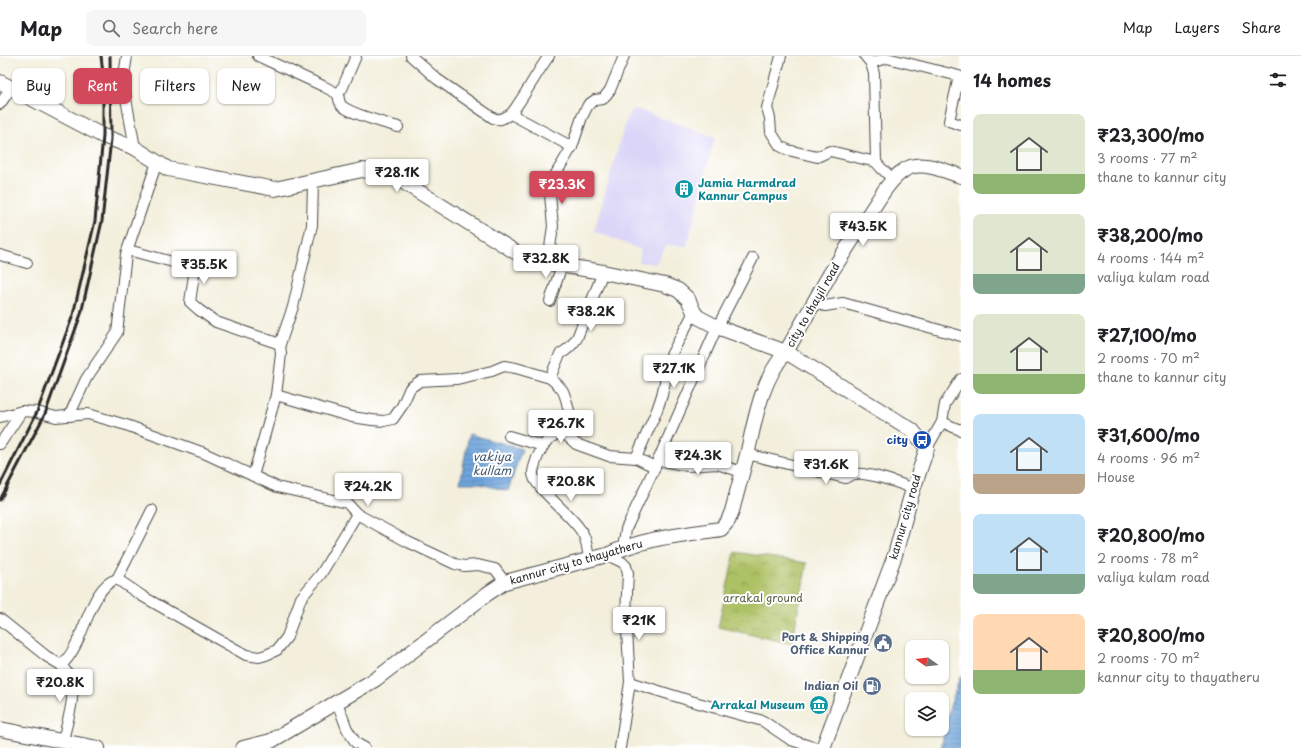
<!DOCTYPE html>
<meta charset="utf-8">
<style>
:root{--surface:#fff;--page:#f6f6f6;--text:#202124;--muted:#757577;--line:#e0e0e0;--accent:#d1495b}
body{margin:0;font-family:"Playpen Sans",sans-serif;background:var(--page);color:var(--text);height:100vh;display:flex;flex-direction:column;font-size:15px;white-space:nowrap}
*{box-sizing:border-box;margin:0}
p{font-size:13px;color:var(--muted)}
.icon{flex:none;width:22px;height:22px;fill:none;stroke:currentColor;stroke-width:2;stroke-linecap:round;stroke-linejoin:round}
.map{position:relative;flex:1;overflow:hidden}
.panel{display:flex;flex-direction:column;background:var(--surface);width:340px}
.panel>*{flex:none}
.guide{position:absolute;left:12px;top:12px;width:380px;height:36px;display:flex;gap:8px}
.needle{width:26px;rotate:284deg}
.controls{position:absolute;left:905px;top:584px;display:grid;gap:8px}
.controls a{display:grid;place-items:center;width:44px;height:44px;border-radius:8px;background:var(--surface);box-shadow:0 1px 3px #0004;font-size:20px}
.price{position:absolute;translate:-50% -34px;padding:0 9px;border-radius:4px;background:#fff;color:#222;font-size:13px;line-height:26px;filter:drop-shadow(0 1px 2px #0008)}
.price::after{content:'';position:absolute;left:50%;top:24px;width:12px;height:9px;margin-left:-6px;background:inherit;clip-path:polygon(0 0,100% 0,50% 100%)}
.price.current{background:var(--accent);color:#fff}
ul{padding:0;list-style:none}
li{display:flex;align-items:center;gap:12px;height:100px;padding:0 12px}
li span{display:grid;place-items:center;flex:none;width:112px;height:80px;border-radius:8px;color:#555}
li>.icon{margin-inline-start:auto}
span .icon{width:48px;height:48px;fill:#fffc;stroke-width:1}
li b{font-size:17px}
h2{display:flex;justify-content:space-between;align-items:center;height:48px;padding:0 12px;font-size:17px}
.tag{padding:0 14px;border-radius:8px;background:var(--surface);box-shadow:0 1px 3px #0004;font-size:14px;line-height:36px}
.tag.current{background:var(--accent);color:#fff}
header{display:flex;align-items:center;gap:24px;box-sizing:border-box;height:56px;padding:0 20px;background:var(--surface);border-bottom:1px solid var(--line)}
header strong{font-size:19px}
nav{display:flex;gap:22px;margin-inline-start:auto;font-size:14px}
.search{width:280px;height:36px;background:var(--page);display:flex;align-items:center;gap:10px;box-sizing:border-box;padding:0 14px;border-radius:8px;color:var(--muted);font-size:15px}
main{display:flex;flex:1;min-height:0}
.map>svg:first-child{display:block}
</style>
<header>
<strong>Map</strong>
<div class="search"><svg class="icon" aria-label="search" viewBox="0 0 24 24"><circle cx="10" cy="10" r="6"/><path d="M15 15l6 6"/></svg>Search here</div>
<nav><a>Map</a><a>Layers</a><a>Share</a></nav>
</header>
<main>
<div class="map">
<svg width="961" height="692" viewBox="0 0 961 692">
<defs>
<pattern id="park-crowns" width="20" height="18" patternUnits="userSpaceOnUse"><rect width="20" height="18" fill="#adc165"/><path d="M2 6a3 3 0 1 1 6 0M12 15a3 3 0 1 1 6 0" fill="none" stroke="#8d9d53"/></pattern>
<pattern id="water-rules" width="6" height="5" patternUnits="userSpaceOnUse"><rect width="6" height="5" fill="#6ea5dc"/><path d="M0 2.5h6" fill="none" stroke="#5b87b3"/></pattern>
</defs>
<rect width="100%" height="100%" fill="#fff"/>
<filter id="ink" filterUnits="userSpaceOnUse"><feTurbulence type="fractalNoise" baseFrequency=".025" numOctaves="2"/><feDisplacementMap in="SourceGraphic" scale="8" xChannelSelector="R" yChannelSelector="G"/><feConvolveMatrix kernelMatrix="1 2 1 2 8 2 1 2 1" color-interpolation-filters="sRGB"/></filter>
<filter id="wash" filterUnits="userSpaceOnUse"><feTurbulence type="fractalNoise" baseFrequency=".012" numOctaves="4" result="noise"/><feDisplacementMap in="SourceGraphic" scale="16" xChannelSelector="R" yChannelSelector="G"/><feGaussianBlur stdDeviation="0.9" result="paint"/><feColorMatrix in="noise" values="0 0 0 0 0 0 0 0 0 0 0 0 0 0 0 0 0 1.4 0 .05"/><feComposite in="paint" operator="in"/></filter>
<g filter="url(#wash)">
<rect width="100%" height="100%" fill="#f3efdc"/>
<path fill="#dbd6f7" d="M633 52 715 81 687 190 667 189 655 208 639 206 641 194 594 175 626 64Z"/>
<path fill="url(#park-crowns)" stroke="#6c7648" d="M735 496 807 507 792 588 718 571Z"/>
<g fill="url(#water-rules)" stroke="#4c6884">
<path d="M469 378 522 393 508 435 476 427H460Z"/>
<path d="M961 619V692H941L950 650Z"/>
</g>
</g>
<g filter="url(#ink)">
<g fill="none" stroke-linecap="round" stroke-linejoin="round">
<g stroke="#494846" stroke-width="12">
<g id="street">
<path d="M127 0 123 26 135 92"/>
<path d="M258 0 323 30 338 38"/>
<path d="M356 0 342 33 338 38C339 43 339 47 342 50 351 58 385 67 398 71"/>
<path d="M411 0 437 23 493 62C500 65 504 62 511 58L572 91"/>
<path d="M781 0 767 52 770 62 771 76 780 90 788 94 817 101 830 95 876 106"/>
<path d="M865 0 871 7 874 18 876 106 881 112 893 123"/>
<path d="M871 7 887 2 959 20 949 65 961 69"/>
<path d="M0 48 11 32"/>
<path d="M511 58C525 40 535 19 549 0"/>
<path d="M128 194 195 212 190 246 199 254 216 266 280 288"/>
<path d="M0 199 27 207"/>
<path d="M548 206 553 170 549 129 572 91 582 61 588 49 595 44 603 43 610 34 624 0"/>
<path d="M550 245 562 209"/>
<path d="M814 247 825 250 843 247 961 280"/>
<path d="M550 322 560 298C568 294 572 290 577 282L603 216"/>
<path d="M276 339 352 361 372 364 384 365 393 363 402 350 410 332 420 325 457 323 492 315 504 310 516 312 550 322 558 329 563 335 566 343 569 355 566 372 567 380 576 388 609 400 636 402 655 411"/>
<path d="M69 360 86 323 117 277 126 198 157 106"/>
<path d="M0 361 22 355 37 356 56 361 88 358 126 369 204 397 277 431 347 447 357 458"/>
<path d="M942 366 945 348 961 323"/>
<path d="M566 372C548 383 546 383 537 402 536 406 533 412 533 417 532 431 577 462 584 480 587 487 588 496 589 504"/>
<path d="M509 380 543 390"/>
<path d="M0 388 22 355"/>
<path d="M927 392 942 366 960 374 961 373"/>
<path d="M747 398 845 422C848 421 851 419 854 418 868 416 900 427 913 433"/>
<path d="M636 402 657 354 662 339 671 299 694 256"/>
<path d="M658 404 688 410 717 408 742 416"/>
<path d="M253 420 276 339 281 298 280 288 293 251 312 169 313 125"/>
<path d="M623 492 626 473 655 411 714 278 753 202"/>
<path d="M607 499 622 506 626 510 628 517 626 558 630 626 620 692"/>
<path d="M117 523 152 454"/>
<path d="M0 563 46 600 61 609C85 590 88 531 117 523L142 540 246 599 259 601 266 599 277 594 287 581 301 542 321 518 357 458 408 486 455 508 464 510 478 509 495 513 505 526"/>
<path d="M61 609C63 613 67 615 69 619 78 636 67 666 63 684"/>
<path d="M630 626 691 645 763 665 791 684 816 692"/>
<path d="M337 646 347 673 356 687 365 692"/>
</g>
</g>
<g stroke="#494846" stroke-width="16">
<g id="secondary">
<path d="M0 26 103 80 135 92 168 113 275 133 362 114 392 119 517 197 559 209 603 216 665 229 678 234 688 243 694 256 698 261 717 271 786 296 912 374 927 392 910 443 895 499 823 692"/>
<path d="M0 673 98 692"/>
<path d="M243 692 271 685 376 623 487 538 505 526 607 499C642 482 683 479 721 473L728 465 732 455C737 437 742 418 747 399 755 364 761 324 786 296L830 218 884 135C909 99 924 108 961 120"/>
</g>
</g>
<use href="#street" stroke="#fff" stroke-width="10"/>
<use href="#secondary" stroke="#fff" stroke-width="14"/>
<g stroke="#2b2b2b" stroke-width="3">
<path d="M0 429 37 356 73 259 95 165 103 80V18L101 0"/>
<path d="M0 444 45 358 81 258 102 165 111 83 110 0"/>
</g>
</g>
</g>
<defs>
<g id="building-disc" transform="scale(1)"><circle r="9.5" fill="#0f9aa8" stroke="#fff"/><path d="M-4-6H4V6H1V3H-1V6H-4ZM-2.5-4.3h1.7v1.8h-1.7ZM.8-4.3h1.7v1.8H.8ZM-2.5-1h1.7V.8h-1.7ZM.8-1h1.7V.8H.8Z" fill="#fff"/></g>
<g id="bus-disc" transform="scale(1)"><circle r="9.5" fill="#1a4fb4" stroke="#fff"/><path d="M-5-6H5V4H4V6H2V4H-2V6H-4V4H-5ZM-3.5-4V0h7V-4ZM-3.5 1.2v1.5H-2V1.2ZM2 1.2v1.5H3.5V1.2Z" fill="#fff"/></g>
<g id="civic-disc" transform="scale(1)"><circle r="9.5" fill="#5c6f8a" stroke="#fff"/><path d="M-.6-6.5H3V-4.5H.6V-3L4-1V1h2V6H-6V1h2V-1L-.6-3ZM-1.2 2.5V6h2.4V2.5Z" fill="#fff"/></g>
<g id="fuel-disc" transform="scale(1)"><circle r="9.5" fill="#5c6f8a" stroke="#fff"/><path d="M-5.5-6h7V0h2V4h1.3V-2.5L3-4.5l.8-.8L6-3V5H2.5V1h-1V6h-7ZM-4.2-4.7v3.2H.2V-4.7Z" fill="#fff"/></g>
<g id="museum-disc" transform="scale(1)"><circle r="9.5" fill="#0f9aa8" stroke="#fff"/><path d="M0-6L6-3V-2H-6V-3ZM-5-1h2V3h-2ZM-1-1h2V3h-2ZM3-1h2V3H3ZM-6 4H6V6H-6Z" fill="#fff"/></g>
</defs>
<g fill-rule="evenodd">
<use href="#building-disc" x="684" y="133"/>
<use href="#bus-disc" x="922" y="384"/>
<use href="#civic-disc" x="883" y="587"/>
<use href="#fuel-disc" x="872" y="630"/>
<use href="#museum-disc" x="819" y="649"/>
</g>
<g text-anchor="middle" stroke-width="4" stroke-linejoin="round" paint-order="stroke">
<g font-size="11" font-weight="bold" fill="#0d838f" stroke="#fff" text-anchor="start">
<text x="698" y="131">Jamia Harmdrad<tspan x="698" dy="13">Kannur Campus</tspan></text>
<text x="805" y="653" text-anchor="end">Arrakal Museum</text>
</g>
<g font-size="11" fill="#2b2b2b" stroke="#fff">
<text transform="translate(813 249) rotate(-60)" y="4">city to thayil road</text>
<text transform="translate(905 461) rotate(-74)" y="4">kannur city road</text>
<text transform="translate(576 506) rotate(-16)" y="4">kannur city to thayatheru</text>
</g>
<g font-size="11" font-weight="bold" fill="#164399" stroke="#fff" text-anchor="end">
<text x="908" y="388">city</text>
</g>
<g font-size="11" fill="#58603f" stroke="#fff">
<text x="763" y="546">arrakal ground</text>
</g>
<g font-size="11" font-weight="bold" fill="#4e5e75" stroke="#fff" text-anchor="end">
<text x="869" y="585">Port &amp; Shipping<tspan x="869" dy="13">Office Kannur</tspan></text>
<text x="858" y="634">Indian Oil</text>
</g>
<g font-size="12" font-style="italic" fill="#465c72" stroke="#fff">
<text x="492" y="405">vakiya<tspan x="492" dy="14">kullam</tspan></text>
</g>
</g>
</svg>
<div class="controls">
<a><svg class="needle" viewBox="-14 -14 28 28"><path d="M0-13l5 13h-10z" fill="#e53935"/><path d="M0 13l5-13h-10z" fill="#757577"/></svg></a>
<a><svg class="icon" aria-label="layers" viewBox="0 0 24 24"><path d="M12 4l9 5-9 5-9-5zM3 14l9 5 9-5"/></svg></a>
</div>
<b class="price" style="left:397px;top:137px">₹28.1K</b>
<b class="price current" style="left:562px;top:149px">₹23.3K</b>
<b class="price" style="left:863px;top:191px">₹43.5K</b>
<b class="price" style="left:546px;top:223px">₹32.8K</b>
<b class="price" style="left:204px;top:229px">₹35.5K</b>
<b class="price" style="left:591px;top:276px">₹38.2K</b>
<b class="price" style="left:674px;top:333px">₹27.1K</b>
<b class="price" style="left:561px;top:388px">₹26.7K</b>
<b class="price" style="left:698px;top:420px">₹24.3K</b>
<b class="price" style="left:826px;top:429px">₹31.6K</b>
<b class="price" style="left:571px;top:446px">₹20.8K</b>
<b class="price" style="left:368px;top:451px">₹24.2K</b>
<b class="price" style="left:639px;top:585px">₹21K</b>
<b class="price" style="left:60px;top:647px">₹20.8K</b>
<div class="guide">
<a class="tag">Buy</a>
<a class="tag current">Rent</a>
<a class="tag">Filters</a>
<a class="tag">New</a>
</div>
</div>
<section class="panel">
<h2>14 homes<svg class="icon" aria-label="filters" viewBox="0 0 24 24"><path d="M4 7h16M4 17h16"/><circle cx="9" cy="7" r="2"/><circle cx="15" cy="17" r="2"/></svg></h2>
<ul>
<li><span style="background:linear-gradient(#dfe7d0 75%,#8fb573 0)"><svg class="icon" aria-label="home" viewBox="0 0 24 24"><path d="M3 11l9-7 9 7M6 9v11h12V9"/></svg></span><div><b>₹23,300/mo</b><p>3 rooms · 77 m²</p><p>thane to kannur city</p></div></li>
<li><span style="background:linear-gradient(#dfe7d0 75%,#7fa58c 0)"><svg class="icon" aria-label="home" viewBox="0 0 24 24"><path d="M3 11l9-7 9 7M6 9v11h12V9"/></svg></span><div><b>₹38,200/mo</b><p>4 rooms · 144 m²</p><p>valiya kulam road</p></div></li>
<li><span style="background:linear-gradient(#dfe7d0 75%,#8fb573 0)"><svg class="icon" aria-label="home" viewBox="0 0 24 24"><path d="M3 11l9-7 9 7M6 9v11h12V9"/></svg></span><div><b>₹27,100/mo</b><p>2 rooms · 70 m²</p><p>thane to kannur city</p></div></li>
<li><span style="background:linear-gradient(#bfe0f5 75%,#b9a48a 0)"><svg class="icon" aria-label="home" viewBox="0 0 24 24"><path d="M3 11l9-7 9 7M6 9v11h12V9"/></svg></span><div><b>₹31,600/mo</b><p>4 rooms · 96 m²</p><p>House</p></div></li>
<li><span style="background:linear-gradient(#bfe0f5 75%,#7fa58c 0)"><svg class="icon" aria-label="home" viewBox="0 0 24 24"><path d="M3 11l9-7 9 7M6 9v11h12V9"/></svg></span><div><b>₹20,800/mo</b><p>2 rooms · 78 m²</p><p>valiya kulam road</p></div></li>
<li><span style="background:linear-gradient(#ffd9b3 70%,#8fb573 0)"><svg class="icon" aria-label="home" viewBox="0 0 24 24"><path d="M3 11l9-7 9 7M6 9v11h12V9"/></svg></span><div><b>₹20,800/mo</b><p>2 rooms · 70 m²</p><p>kannur city to thayatheru</p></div></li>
</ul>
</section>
</main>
